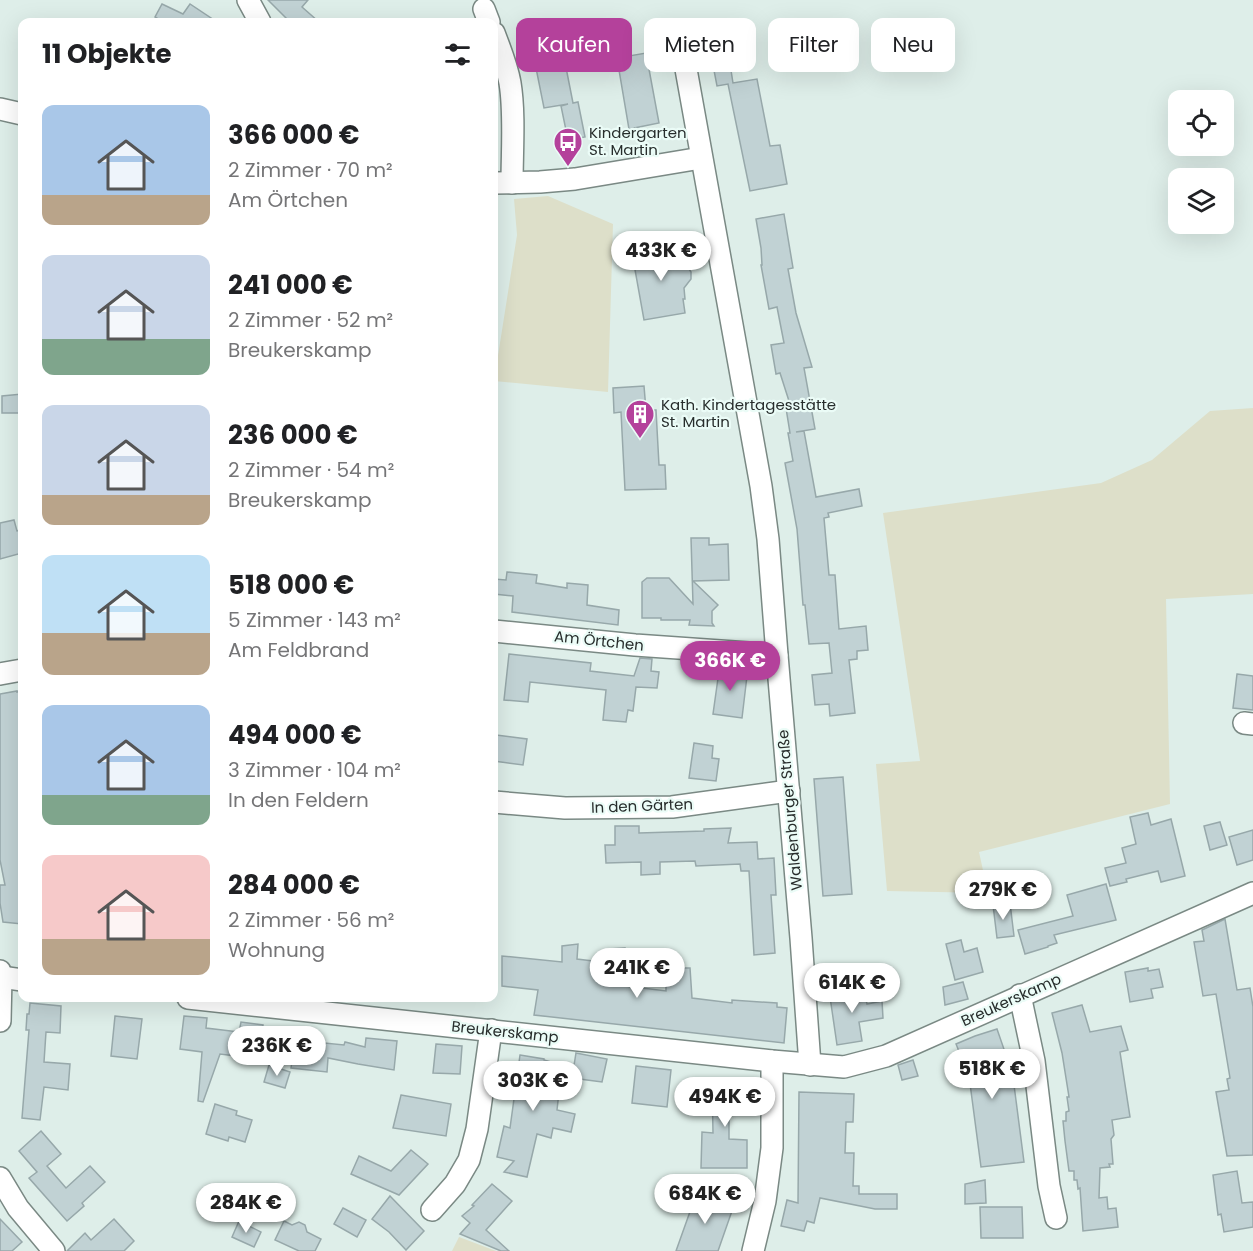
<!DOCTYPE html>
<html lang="de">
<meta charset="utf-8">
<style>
:root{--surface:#fff;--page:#f6f6f6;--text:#202124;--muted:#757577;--accent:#b4419b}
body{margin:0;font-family:Poppins,sans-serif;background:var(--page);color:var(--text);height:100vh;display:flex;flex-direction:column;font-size:22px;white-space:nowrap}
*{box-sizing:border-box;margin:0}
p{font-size:20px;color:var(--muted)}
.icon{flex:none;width:33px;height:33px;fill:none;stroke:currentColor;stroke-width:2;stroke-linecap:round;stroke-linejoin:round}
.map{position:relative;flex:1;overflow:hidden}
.sheet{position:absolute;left:18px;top:18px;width:480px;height:984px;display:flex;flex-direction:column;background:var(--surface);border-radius:12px;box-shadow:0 6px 24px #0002}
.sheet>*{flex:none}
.hud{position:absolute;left:516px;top:18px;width:570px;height:54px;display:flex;gap:12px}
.buttons{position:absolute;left:1168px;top:90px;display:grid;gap:12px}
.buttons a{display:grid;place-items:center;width:66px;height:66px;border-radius:12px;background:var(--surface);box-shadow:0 6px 24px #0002;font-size:30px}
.price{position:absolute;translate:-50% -51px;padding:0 14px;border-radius:21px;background:#fff;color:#222;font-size:20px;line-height:39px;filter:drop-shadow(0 2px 3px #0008)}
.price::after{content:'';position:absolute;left:50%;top:36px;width:18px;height:14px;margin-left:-9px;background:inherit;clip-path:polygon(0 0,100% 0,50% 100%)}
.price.current{background:var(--accent);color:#fff}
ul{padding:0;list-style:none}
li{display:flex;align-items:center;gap:18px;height:150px;padding:0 24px}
li span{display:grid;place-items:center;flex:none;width:168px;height:120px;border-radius:12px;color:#555}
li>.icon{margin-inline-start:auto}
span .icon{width:72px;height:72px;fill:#fffc;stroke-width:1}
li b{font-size:26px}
h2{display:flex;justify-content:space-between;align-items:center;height:72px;padding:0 24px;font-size:26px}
.tag{padding:0 21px;border-radius:12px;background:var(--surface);box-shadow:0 6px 24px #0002;font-size:21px;line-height:54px}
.tag.current{background:var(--accent);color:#fff}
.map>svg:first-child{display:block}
</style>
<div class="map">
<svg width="1253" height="1251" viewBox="0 0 1253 1251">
<rect width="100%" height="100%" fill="#deeee9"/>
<g fill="#dddfc9">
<path d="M548 196 613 224 608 392 494 381 517 235 514 199Z"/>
<path d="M1253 408V594L1166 599 1170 804 979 852 988 893 887 891 876 764 920 761 883 513 1101 483 1152 460 1210 411Z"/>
<path d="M459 1237 496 1251H452Z"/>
</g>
<g fill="#c1d2d4" stroke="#97a8aa" stroke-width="1.5">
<path d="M268 0H308L302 7 319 22H290Z"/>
<path d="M162 4 183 14 190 4 217 22H163L155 17Z"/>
<path d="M559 32 573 103 578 102 585 137 568 140 561 106 568 104 544 108 530 38Z"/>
<path d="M646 53 659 123 629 129 617 58Z"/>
<path d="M712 60 730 64 733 83 757 79 770 146 780 145 787 184 750 191 728 84 717 86Z"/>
<path d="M784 214 793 268 788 269 796 313 812 367 804 368 815 429 796 432 804 431 816 497 859 489 862 506 828 513 829 517 824 518 829 575H835L839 629 866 626 868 650 857 651V659L849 660 855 713 830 716 829 704 815 705 812 675 832 673 829 643 809 644 805 605H803L797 529 785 463 793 461 788 433H790L785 402 789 401 780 373 776 374 771 345 784 343 777 307 769 309 761 265H762L761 248 756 219Z"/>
<path d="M676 246 679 261 687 266 691 272V279L684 288 685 299H683L685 313 644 320 632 253Z"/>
<path d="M644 386 646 410H656L659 465H665L666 489 625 490 621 412 614 413 613 388Z"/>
<path d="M22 394V413H2V396Z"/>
<path d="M14 520 17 531 22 530V553L0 559V523Z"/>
<path d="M691 538H709V545L728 544 729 580 693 581 718 605 712 611V623L714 626 689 625 690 620H661V618H642V582L647 578H669L693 604Z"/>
<path d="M507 572 537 575 536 583 567 588V583L588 585 587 605 619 610 618 625 512 612 513 596 494 594V579L506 580Z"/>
<path d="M509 654 591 663 590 671 634 676 640 658 652 659 651 671 659 672 657 688 636 687 633 711 628 710 626 722 603 720 606 690 530 682 528 702 504 700Z"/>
<path d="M720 664 741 667 740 675 747 676 742 718 713 714Z"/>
<path d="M1237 674 1253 676V710L1233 708Z"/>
<path d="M17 691V692L22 691V708L20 709 22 721H19L22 742V924L3 922 0 903V885H5L0 860V694Z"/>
<path d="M496 735 527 739 523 765 494 761Z"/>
<path d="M694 743 713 746 712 758 719 759 716 781 689 778Z"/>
<path d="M843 777 852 894 823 896 814 779Z"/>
<path d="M1148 813 1151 825 1171 819 1185 876 1161 882 1158 871 1126 879 1127 882 1110 886 1105 868 1126 863 1122 848 1136 844 1130 817Z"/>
<path d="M1220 822 1227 845 1210 850 1204 826Z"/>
<path d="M615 826H639V833L704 831V829L731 828 728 843 757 842 758 859 774 858 776 895H771L775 953 754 955 749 871H741L740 864 696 866 695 861 660 862V874L641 875V862L606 863 605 845H615Z"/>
<path d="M1253 830V860L1237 865 1229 837Z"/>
<path d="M1106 884 1116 920 1054 935 1057 943 1048 946V947L1025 954 1018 930 1073 916 1067 895Z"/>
<path d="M1010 903 1014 936 997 938 993 905Z"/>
<path d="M1225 919 1237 990 1250 988 1253 1007V1155L1227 1156 1216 1092 1229 1090 1227 1079 1230 1078 1216 994 1203 996 1194 942 1204 941 1202 930Z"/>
<path d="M961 940 964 952 977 948 983 972 955 980 946 944Z"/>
<path d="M578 944 577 959 609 963V949L625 948 626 986 666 991V968H690L692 998 732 1003V1000L777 1003V1007L787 1008 784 1043 534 1015 538 990 502 986V956L562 962V946Z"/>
<path d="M1148 968V971L1159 969 1163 987 1151 989 1153 998 1130 1002 1125 972Z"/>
<path d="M963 982 968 999 945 1005 943 987Z"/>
<path d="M850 988 851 991 864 990 867 1004 882 1001 883 1018 859 1022 862 1041 837 1045 829 990Z"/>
<path d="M30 1003 61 1006 60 1033 46 1032 44 1062 70 1064 68 1090 44 1087 40 1120 22 1118 29 1030H26L27 1014H29Z"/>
<path d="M1082 1005 1090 1032 1121 1026 1128 1050 1120 1052 1130 1117 1112 1120 1114 1135 1111 1139 1113 1164H1109L1110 1167 1100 1168 1099 1198 1107 1197 1108 1209 1116 1208 1118 1227 1083 1231 1080 1188 1078 1189 1077 1180H1074V1171H1069L1065 1141 1063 1121H1066V1112L1069 1111 1067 1097H1069L1062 1053 1052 1013Z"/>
<path d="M115 1016 142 1019 137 1059 111 1056Z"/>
<path d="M184 1016 207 1018 206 1028 239 1032 241 1022 263 1025 259 1059 220 1054 203 1102 198 1101 202 1052 180 1049Z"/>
<path d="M997 1029 1006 1055 1004 1056 1007 1086 1014 1085 1024 1162 981 1167 969 1076 956 1044 975 1036Z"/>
<path d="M366 1038 397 1041 394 1070 358 1064 328 1058 327 1072 291 1068 295 1040 344 1045 345 1042 365 1047Z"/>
<path d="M436 1044 462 1046 460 1074 433 1073Z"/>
<path d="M576 1053 607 1059 602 1082 572 1078Z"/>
<path d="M520 1055 544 1059V1060L562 1065 557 1110 575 1114 571 1132 553 1128 551 1138 537 1134 527 1177 504 1172 514 1161 497 1157 504 1126 510 1128Z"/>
<path d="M913 1060 918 1076 902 1080 898 1065Z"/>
<path d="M269 1065 290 1072 285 1088 264 1082Z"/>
<path d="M636 1066 671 1070 667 1107 632 1103Z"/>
<path d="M747 1080 748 1107 729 1108V1139L747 1140V1168H701L702 1132 713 1133 712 1081Z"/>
<path d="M799 1092 854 1094 853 1122H846L845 1153H854L853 1186H859V1194H897V1209H875L820 1198 814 1223 807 1221 804 1231 781 1226 787 1200 798 1203Z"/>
<path d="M401 1095 451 1104 446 1136 393 1128Z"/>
<path d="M215 1104 237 1111 236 1115 252 1120 245 1142 229 1137 228 1141 206 1134Z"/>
<path d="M41 1131 61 1154 47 1166 66 1188 90 1166 105 1182 82 1203 84 1206 67 1221 29 1178 37 1172 19 1151Z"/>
<path d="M411 1150 428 1164 399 1195 351 1174 359 1156 391 1171Z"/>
<path d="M1237 1171 1242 1203 1253 1202V1227L1224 1232 1221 1214 1218 1215 1213 1175Z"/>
<path d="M985 1180 986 1203 965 1204V1184Z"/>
<path d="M492 1184 512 1201 486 1230 509 1251H501L460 1234 470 1223 462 1216 474 1206 472 1205Z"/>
<path d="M697 1192 712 1197 711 1201 733 1208 718 1251H676Z"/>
<path d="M390 1196 424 1231 406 1250 389 1232 372 1219Z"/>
<path d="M980 1207H1022L1023 1238H981Z"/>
<path d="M343 1208 366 1220 357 1237 334 1224Z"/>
<path d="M0 1219 22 1242 12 1251H0Z"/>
<path d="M114 1219 134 1241 124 1251H67L85 1233 91 1240Z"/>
<path d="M239 1221 261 1232 254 1247 232 1237Z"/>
<path d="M284 1221 292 1225 299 1222 305 1225 307 1232 321 1239 315 1251H299L275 1240Z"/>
</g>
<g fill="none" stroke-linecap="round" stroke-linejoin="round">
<g stroke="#7a8984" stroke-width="24">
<g id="minor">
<path d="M248 0 260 22"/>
<path d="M484 9 489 22"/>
<path d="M494 33C500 49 507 66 510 83 515 113 512 152 512 183"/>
<path d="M684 58 761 486 768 539 777 655 801 938 810 1065"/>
<path d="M0 109 22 114"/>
<path d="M494 183 540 182 575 179 701 158"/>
<path d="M494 631 635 645 777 655"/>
<path d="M0 674 22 670"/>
<path d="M1244 723 1253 724"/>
<path d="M494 802 565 808 672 807 789 791"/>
<path d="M0 971 1 977 0 1021"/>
<path d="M1 977 22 980"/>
<path d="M1020 995 1034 1061 1049 1186 1056 1218"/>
<path d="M188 998 772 1061 844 1067 886 1056 1253 893"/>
<path d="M0 1178 18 1208 54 1251"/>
<path d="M432 1210 455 1184 469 1160 477 1129 491 1030"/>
<path d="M753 1251 765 1201 772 1148V1061"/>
</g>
</g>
<use href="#minor" stroke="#fff" stroke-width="21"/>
</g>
<defs>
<g id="bus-pin" transform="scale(1.5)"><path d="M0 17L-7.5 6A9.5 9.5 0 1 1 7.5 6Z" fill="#b4419b" stroke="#ebfcf7"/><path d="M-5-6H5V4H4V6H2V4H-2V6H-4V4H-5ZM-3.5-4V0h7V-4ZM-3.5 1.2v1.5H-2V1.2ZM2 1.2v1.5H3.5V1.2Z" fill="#fff"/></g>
<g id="building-pin" transform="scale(1.5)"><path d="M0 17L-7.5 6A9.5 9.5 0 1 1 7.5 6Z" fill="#b4419b" stroke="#ebfcf7"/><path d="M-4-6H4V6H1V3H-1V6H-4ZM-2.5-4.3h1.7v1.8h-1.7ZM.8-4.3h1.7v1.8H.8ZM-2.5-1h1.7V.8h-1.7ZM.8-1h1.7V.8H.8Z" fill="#fff"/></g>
</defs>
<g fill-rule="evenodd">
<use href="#bus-pin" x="568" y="142"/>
<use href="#building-pin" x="640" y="414"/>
</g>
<g text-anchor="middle" stroke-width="4.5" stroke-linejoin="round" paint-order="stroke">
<g font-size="15" fill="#272d2c" stroke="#ebfcf7" text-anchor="start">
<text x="589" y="138">Kindergarten<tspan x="589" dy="17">St. Martin</tspan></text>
<text x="661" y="410">Kath. Kindertagesstätte<tspan x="661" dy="17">St. Martin</tspan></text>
</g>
<g font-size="15" fill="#272d2c" stroke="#ebfcf7">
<text transform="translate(599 641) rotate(6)" y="5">Am Örtchen</text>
<text transform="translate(642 806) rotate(-2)" y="5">In den Gärten</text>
<text transform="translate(790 810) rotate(-95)" y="5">Waldenburger Straße</text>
<text transform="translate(1011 1000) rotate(-24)" y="5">Breukerskamp</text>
<text transform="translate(505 1032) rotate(6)" y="5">Breukerskamp</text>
</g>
</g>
</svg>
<div class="buttons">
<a><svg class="icon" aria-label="locate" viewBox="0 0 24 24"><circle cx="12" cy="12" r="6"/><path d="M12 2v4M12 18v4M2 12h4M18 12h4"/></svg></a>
<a><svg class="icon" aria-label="layers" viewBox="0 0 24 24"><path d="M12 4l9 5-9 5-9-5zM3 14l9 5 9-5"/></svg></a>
</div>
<b class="price" style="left:661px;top:282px">433K €</b>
<b class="price current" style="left:730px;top:692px">366K €</b>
<b class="price" style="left:1003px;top:921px">279K €</b>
<b class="price" style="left:637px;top:999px">241K €</b>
<b class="price" style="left:852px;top:1014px">614K €</b>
<b class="price" style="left:277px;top:1077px">236K €</b>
<b class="price" style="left:992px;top:1100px">518K €</b>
<b class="price" style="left:533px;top:1112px">303K €</b>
<b class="price" style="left:725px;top:1128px">494K €</b>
<b class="price" style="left:705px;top:1225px">684K €</b>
<b class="price" style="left:246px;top:1234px">284K €</b>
<div class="hud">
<a class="tag current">Kaufen</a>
<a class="tag">Mieten</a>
<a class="tag">Filter</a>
<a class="tag">Neu</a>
</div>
<section class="sheet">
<h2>11 Objekte<svg class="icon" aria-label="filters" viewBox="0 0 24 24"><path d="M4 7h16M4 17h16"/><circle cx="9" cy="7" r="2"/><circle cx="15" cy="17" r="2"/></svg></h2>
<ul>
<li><span style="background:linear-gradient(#a9c7e8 75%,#b9a48a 0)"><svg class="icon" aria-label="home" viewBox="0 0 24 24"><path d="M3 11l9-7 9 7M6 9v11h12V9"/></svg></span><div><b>366 000 €</b><p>2 Zimmer · 70 m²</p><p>Am Örtchen</p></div></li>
<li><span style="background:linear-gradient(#c9d6e8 70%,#7fa58c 0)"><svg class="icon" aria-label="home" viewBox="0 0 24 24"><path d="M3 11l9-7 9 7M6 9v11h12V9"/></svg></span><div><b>241 000 €</b><p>2 Zimmer · 52 m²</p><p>Breukerskamp</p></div></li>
<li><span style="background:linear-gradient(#c9d6e8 75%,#b9a48a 0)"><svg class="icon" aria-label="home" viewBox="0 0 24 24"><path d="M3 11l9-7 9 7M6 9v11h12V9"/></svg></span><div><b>236 000 €</b><p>2 Zimmer · 54 m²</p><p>Breukerskamp</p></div></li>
<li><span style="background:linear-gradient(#bfe0f5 65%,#b9a48a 0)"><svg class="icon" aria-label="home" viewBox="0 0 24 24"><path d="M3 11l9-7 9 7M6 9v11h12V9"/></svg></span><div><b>518 000 €</b><p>5 Zimmer · 143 m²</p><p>Am Feldbrand</p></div></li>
<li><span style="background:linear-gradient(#a9c7e8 75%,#7fa58c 0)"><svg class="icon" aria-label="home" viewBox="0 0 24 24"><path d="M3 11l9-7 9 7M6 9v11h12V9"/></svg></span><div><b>494 000 €</b><p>3 Zimmer · 104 m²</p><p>In den Feldern</p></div></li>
<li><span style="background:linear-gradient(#f6c9c9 70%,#b9a48a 0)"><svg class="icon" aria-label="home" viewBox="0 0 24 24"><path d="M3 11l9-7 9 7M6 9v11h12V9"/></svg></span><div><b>284 000 €</b><p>2 Zimmer · 56 m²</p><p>Wohnung</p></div></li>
</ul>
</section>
</div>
